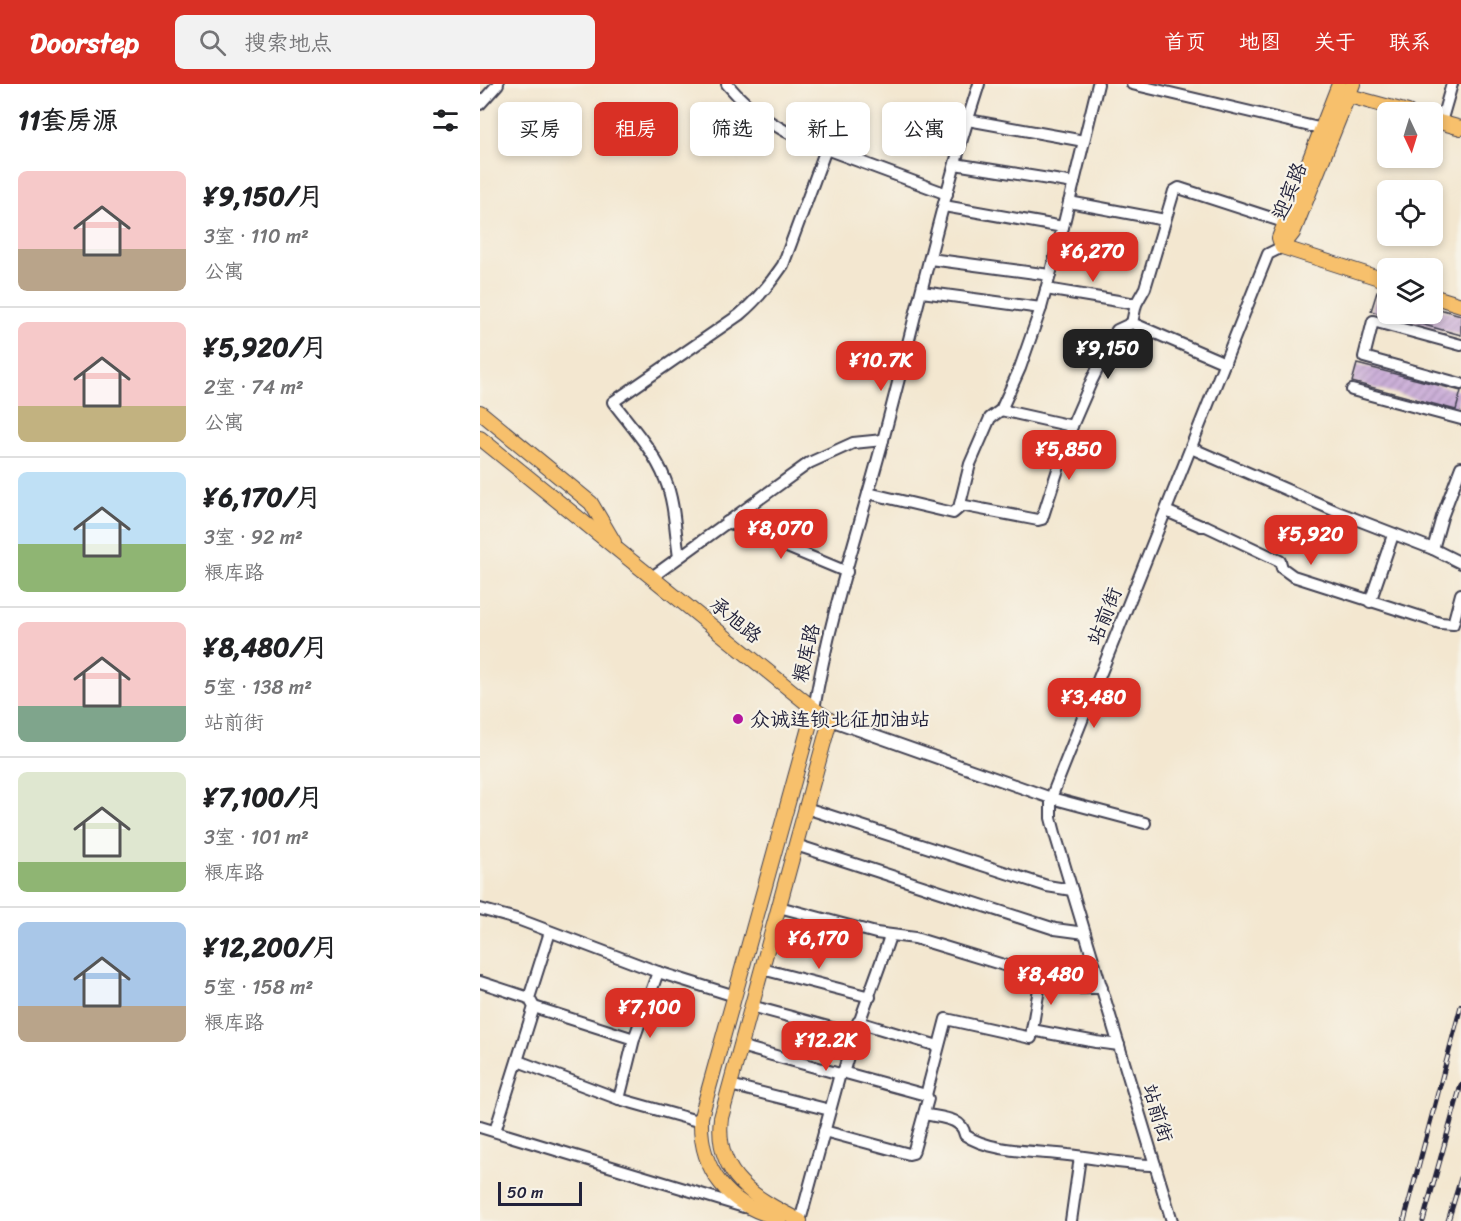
<!DOCTYPE html>
<html lang="zh">
<meta charset="utf-8">
<style>
:root{--surface:#fff;--page:#f2f2f2;--text:#202124;--muted:#757577;--line:#e0e0e0;--accent:#d93025}
body{margin:0;font-family:Sriracha,"LXGW WenKai TC",sans-serif;background:var(--page);color:var(--text);height:100vh;display:flex;flex-direction:column;font-size:22px;white-space:nowrap}
*{box-sizing:border-box;margin:0}
p{font-size:20px;color:var(--muted)}
.icon{flex:none;width:33px;height:33px;fill:none;stroke:currentColor;stroke-width:2;stroke-linecap:round;stroke-linejoin:round}
.map{position:relative;flex:1;overflow:hidden}
.side{display:flex;flex-direction:column;background:var(--surface);width:480px}
.side>*{flex:none}
.top-card{position:absolute;left:18px;top:18px;width:570px;height:54px;display:flex;gap:12px}
.needle{width:39px;rotate:176deg}
.controls{position:absolute;left:897px;top:18px;display:grid;gap:12px}
.controls a{display:grid;place-items:center;width:66px;height:66px;border-radius:9px;background:var(--surface);box-shadow:0 3px 9px #0003;font-size:30px}
.scale{position:absolute;left:18px;bottom:15px;width:84px;box-sizing:border-box;padding-left:6px;border:3px solid #22223b;border-top:0;font-size:16px;line-height:21px;white-space:nowrap;color:#22223b;-webkit-text-stroke:4px #f7f3e8;paint-order:stroke}
.price{position:absolute;translate:-50% -51px;padding:0 14px;border-radius:12px;background:var(--accent);color:#fff;font-size:20px;line-height:39px;filter:drop-shadow(0 2px 3px #0008)}
.price::after{content:'';position:absolute;left:50%;top:36px;width:18px;height:14px;margin-left:-9px;background:inherit;clip-path:polygon(0 0,100% 0,50% 100%)}
.price.selected{background:#222;color:#fff}
ul{padding:0;list-style:none}
li{display:flex;align-items:center;gap:18px;height:150px;padding:0 18px}
li+li{border-top:2px solid var(--line)}
li span{display:grid;place-items:center;flex:none;width:168px;height:120px;border-radius:9px;color:#555}
li>.icon{margin-inline-start:auto}
span .icon{width:72px;height:72px;fill:#fffc;stroke-width:1}
li b{font-size:26px}
h2{display:flex;justify-content:space-between;align-items:center;height:72px;padding:0 18px;font-size:26px}
.pill{padding:0 21px;border-radius:9px;background:var(--surface);box-shadow:0 3px 9px #0003;font-size:21px;line-height:54px}
.pill.selected{background:var(--accent);color:#fff}
header{display:flex;align-items:center;gap:36px;box-sizing:border-box;height:84px;padding:0 30px;background:var(--accent);color:#fff}
header strong{font-size:28px}
nav{display:flex;gap:33px;margin-inline-start:auto;font-size:21px}
.search{width:420px;height:54px;background:var(--page);display:flex;align-items:center;gap:15px;box-sizing:border-box;padding:0 21px;border-radius:9px;color:var(--muted);font-size:22px}
main{display:flex;flex:1;min-height:0}
.map>svg:first-child{display:block}
</style>
<header>
<strong>Doorstep</strong>
<div class="search"><svg class="icon" aria-label="search" viewBox="0 0 24 24"><circle cx="10" cy="10" r="6"/><path d="M15 15l6 6"/></svg>搜索地点</div>
<nav><a>首页</a><a>地图</a><a>关于</a><a>联系</a></nav>
</header>
<main>
<section class="side">
<h2>11套房源<svg class="icon" aria-label="filters" viewBox="0 0 24 24"><path d="M4 7h16M4 17h16"/><circle cx="9" cy="7" r="2"/><circle cx="15" cy="17" r="2"/></svg></h2>
<ul>
<li><span style="background:linear-gradient(#f6c9c9 65%,#b9a48a 0)"><svg class="icon" aria-label="home" viewBox="0 0 24 24"><path d="M3 11l9-7 9 7M6 9v11h12V9"/></svg></span><div><b>¥9,150/月</b><p>3室 · 110 m²</p><p>公寓</p></div></li>
<li><span style="background:linear-gradient(#f6c9c9 70%,#c2b280 0)"><svg class="icon" aria-label="home" viewBox="0 0 24 24"><path d="M3 11l9-7 9 7M6 9v11h12V9"/></svg></span><div><b>¥5,920/月</b><p>2室 · 74 m²</p><p>公寓</p></div></li>
<li><span style="background:linear-gradient(#bfe0f5 60%,#8fb573 0)"><svg class="icon" aria-label="home" viewBox="0 0 24 24"><path d="M3 11l9-7 9 7M6 9v11h12V9"/></svg></span><div><b>¥6,170/月</b><p>3室 · 92 m²</p><p>粮库路</p></div></li>
<li><span style="background:linear-gradient(#f6c9c9 70%,#7fa58c 0)"><svg class="icon" aria-label="home" viewBox="0 0 24 24"><path d="M3 11l9-7 9 7M6 9v11h12V9"/></svg></span><div><b>¥8,480/月</b><p>5室 · 138 m²</p><p>站前街</p></div></li>
<li><span style="background:linear-gradient(#dfe7d0 75%,#8fb573 0)"><svg class="icon" aria-label="home" viewBox="0 0 24 24"><path d="M3 11l9-7 9 7M6 9v11h12V9"/></svg></span><div><b>¥7,100/月</b><p>3室 · 101 m²</p><p>粮库路</p></div></li>
<li><span style="background:linear-gradient(#a9c7e8 70%,#b9a48a 0)"><svg class="icon" aria-label="home" viewBox="0 0 24 24"><path d="M3 11l9-7 9 7M6 9v11h12V9"/></svg></span><div><b>¥12,200/月</b><p>5室 · 158 m²</p><p>粮库路</p></div></li>
</ul>
</section>
<div class="map">
<svg width="981" height="1137" viewBox="0 0 981 1137">
<defs>
<pattern id="building-hatch" width="6" height="6" patternUnits="userSpaceOnUse" patternTransform="scale(1.5)"><rect width="6" height="6" fill="#ccb0d8"/><path d="M-1 1l2-2M0 6l6-6M5 7l2-2" fill="none" stroke="#af97ba"/></pattern>
</defs>
<rect width="100%" height="100%" fill="#f7f3e8"/>
<filter id="ink" filterUnits="userSpaceOnUse"><feTurbulence type="fractalNoise" baseFrequency=".0167" numOctaves="2"/><feDisplacementMap in="SourceGraphic" scale="12" xChannelSelector="R" yChannelSelector="G"/><feConvolveMatrix kernelMatrix="1 2 1 2 8 2 1 2 1" color-interpolation-filters="sRGB"/></filter>
<filter id="wash" filterUnits="userSpaceOnUse"><feTurbulence type="fractalNoise" baseFrequency=".008" numOctaves="4" result="noise"/><feDisplacementMap in="SourceGraphic" scale="24" xChannelSelector="R" yChannelSelector="G"/><feGaussianBlur stdDeviation="1.35" result="paint"/><feColorMatrix in="noise" values="0 0 0 0 0 0 0 0 0 0 0 0 0 0 0 0 0 1.4 0 .05"/><feComposite in="paint" operator="in"/></filter>
<g filter="url(#wash)">
<rect width="100%" height="100%" fill="#f3e7d0"/>
<g id="blocks">
<g fill="url(#building-hatch)">
<path d="M897 208 908 211V232L891 227Z"/>
<path d="M952 223 981 231V251L911 232V230H952Z"/>
<path d="M877 280 981 307 976 326 872 298Z"/>
</g>
</g>
</g>
<g filter="url(#ink)">
<use href="#blocks" fill-opacity="0" stroke="#414051" stroke-width="1.5"/>
<g fill="none" stroke-linecap="round" stroke-linejoin="round">
<g stroke="#414051" stroke-width="14">
<g id="minor">
<path d="M247 0C274 32 307 51 346 65"/>
<path d="M652 0 847 46"/>
<path d="M0 20 18 0"/>
<path d="M488 36 604 57"/>
<path d="M961 38 972 0"/>
<path d="M475 80 594 99"/>
<path d="M589 118 685 136"/>
<path d="M464 122 583 143"/>
<path d="M450 175 570 191"/>
<path d="M566 205 656 220"/>
<path d="M442 208 561 224"/>
<path d="M981 261 893 237 884 273 981 300"/>
<path d="M745 279 652 239 656 220 665 204 694 107 699 104 810 140"/>
<path d="M872 306 981 335"/>
<path d="M592 342 612 296 637 246 652 239"/>
<path d="M711 364 860 429 953 465 962 433 981 383"/>
<path d="M388 409 473 429 479 424 490 380 510 334 521 326 540 284 561 224 583 143 618 0"/>
<path d="M480 421 558 436 562 435 592 342 521 326"/>
<path d="M686 427 721 442H726L800 477 802 484 813 492 960 539 973 540 981 510"/>
<path d="M247 438 367 488"/>
<path d="M953 465 981 479"/>
<path d="M199 473C195 448 195 419 185 395 174 367 151 342 133 318L259 231C277 216 290 200 303 181L346 65 467 110"/>
<path d="M172 493 329 379 373 359 403 356"/>
<path d="M890 518 913 451"/>
<path d="M334 625C349 534 379 445 403 356 435 237 461 117 499 0"/>
<path d="M350 636 571 714 665 739"/>
<path d="M326 724 567 802 592 806"/>
<path d="M316 761 575 845 605 849"/>
<path d="M299 823 396 849 435 854 599 904H622"/>
<path d="M0 825 40 836 178 888 255 912"/>
<path d="M282 885 390 913"/>
<path d="M0 898 49 914"/>
<path d="M271 922 374 950"/>
<path d="M54 923 154 955"/>
<path d="M378 938 458 962"/>
<path d="M552 946 561 893"/>
<path d="M260 962 360 990"/>
<path d="M38 977 139 1015 221 1038"/>
<path d="M250 1001 350 1026"/>
<path d="M446 1011 466 935 551 954 552 946 616 958 639 961"/>
<path d="M139 1015 154 955 178 888"/>
<path d="M444 1030C460 1034 482 1033 485 1051 511 1069 558 1067 588 1071 619 1074 643 1081 675 1081"/>
<path d="M0 1043 264 1123"/>
<path d="M15 1047 54 923 49 914 70 848"/>
<path d="M344 1047 429 1070 433 1069 448 1015 446 1011 362 988"/>
<path d="M320 1137 360 990 364 986C377 940 395 897 410 852"/>
<path d="M591 1137 600 1073"/>
<path d="M692 1137 576 753 571 734V714L788 170 802 163"/>
</g>
</g>
<g stroke="#414051" stroke-width="16">
<g id="major">
<path d="M869 12 928 28"/>
<path d="M952 36 981 44"/>
<path d="M802 163 813 149 873 0"/>
<path d="M802 163 799 154 859 0"/>
<path d="M802 163 908 197"/>
<path d="M952 212 981 221"/>
<path d="M0 328 111 419 134 458"/>
<path d="M0 354 334 625 350 636 241 1034C234 1091 276 1115 320 1137"/>
<path d="M300 1134C249 1123 219 1086 221 1033L334 625"/>
</g>
</g>
<use href="#minor" stroke="#fff" stroke-width="10"/>
<use href="#major" stroke="#f7c06c" stroke-width="14"/>
<g stroke="#22223b" stroke-width="5">
<g id="rail">
<path d="M924 1137 981 922"/>
<path d="M943 1137 981 1001"/>
<path d="M968 1137 981 1094"/>
</g>
</g>
<use href="#rail" stroke="#f7f3e8" stroke-width="3" stroke-dasharray="9" stroke-linecap="butt"/>
</g>
</g>
<circle fill="#b5179e" stroke="#f7f3e8" stroke-width="2" cx="258" cy="635" r="6"/>
<g text-anchor="middle" stroke-width="4.5" stroke-linejoin="round" paint-order="stroke">
<g font-size="20" fill="#22223b" stroke="#f7f3e8">
<text transform="translate(809 107) rotate(-68)" y="7">迎宾路</text>
<text transform="translate(624 532) rotate(-68)" y="7">站前街</text>
<text transform="translate(256 536) rotate(39)" y="7">承旭路</text>
<text transform="translate(326 569) rotate(-77)" y="7">粮库路</text>
<text transform="translate(678 1029) rotate(73)" y="7">站前街</text>
</g>
<g font-size="20" fill="#22223b" stroke="#f7f3e8" text-anchor="start">
<text x="270" y="642">众诚连锁北征加油站</text>
</g>
</g>
</svg>
<div class="controls">
<a><svg class="needle" viewBox="-14 -14 28 28"><path d="M0-13l5 13h-10z" fill="#e53935"/><path d="M0 13l5-13h-10z" fill="#757577"/></svg></a>
<a><svg class="icon" aria-label="locate" viewBox="0 0 24 24"><circle cx="12" cy="12" r="6"/><path d="M12 2v4M12 18v4M2 12h4M18 12h4"/></svg></a>
<a><svg class="icon" aria-label="layers" viewBox="0 0 24 24"><path d="M12 4l9 5-9 5-9-5zM3 14l9 5 9-5"/></svg></a>
</div>
<div class="scale">50 m</div>
<b class="price" style="left:613px;top:199px">¥6,270</b>
<b class="price selected" style="left:628px;top:296px">¥9,150</b>
<b class="price" style="left:401px;top:308px">¥10.7K</b>
<b class="price" style="left:589px;top:397px">¥5,850</b>
<b class="price" style="left:301px;top:476px">¥8,070</b>
<b class="price" style="left:831px;top:482px">¥5,920</b>
<b class="price" style="left:614px;top:645px">¥3,480</b>
<b class="price" style="left:339px;top:886px">¥6,170</b>
<b class="price" style="left:571px;top:922px">¥8,480</b>
<b class="price" style="left:170px;top:955px">¥7,100</b>
<b class="price" style="left:346px;top:988px">¥12.2K</b>
<div class="top-card">
<a class="pill">买房</a>
<a class="pill selected">租房</a>
<a class="pill">筛选</a>
<a class="pill">新上</a>
<a class="pill">公寓</a>
</div>
</div>
</main>
